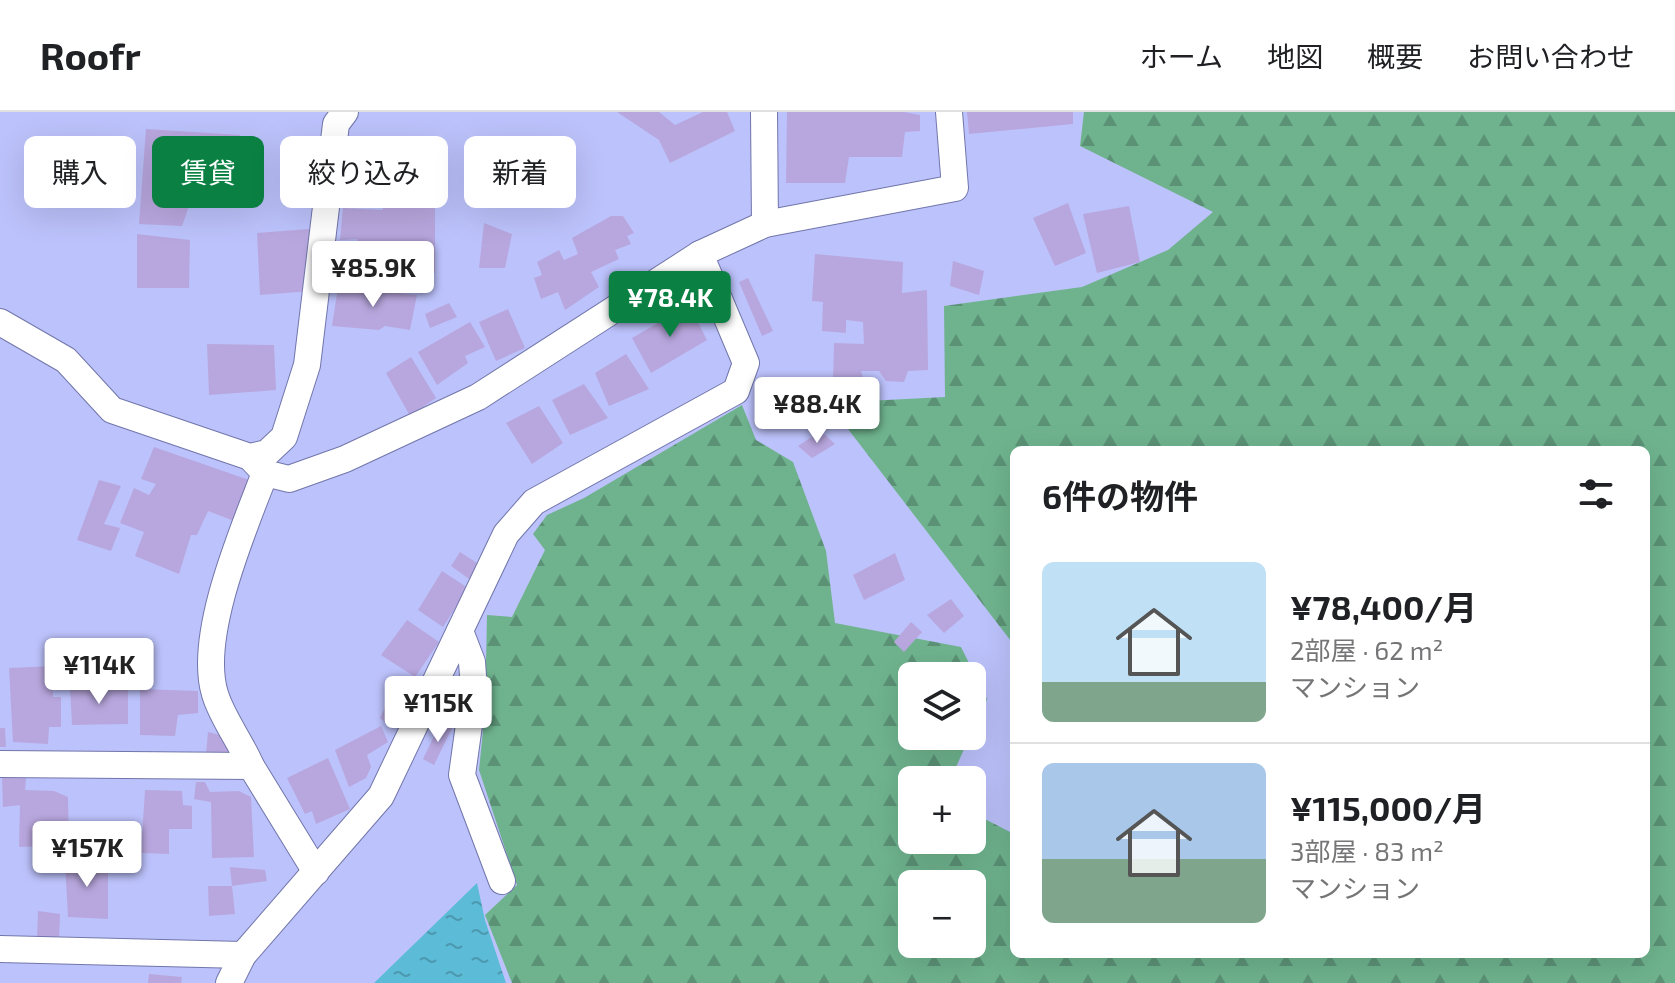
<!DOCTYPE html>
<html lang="ja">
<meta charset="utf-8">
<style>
:root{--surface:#fff;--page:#f6f6f6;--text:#202124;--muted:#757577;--line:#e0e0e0;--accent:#0b8043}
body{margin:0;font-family:"Exo 2","Noto Sans JP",sans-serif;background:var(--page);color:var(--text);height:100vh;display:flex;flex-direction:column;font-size:30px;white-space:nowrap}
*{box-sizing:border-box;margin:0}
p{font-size:26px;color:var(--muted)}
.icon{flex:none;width:44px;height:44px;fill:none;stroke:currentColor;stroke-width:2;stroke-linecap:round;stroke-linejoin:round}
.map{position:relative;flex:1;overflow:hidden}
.sheet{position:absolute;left:1010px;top:334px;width:640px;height:512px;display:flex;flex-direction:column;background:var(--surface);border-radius:12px;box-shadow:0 8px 32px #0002}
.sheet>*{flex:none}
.hud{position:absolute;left:24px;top:24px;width:760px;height:72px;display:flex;gap:16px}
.tools{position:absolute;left:898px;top:550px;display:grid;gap:16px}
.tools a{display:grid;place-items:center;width:88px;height:88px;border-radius:12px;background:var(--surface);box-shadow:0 8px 32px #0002;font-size:40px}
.price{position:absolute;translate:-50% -68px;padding:0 18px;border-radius:8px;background:#fff;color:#222;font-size:26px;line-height:52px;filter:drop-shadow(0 2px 4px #0008)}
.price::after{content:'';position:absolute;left:50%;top:48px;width:24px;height:18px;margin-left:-12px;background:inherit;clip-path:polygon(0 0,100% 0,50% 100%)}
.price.selected{background:var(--accent);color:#fff}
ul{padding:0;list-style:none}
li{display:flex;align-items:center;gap:24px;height:200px;padding:0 32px}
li+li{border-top:2px solid var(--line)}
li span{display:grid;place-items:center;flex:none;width:224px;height:160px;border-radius:12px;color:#555}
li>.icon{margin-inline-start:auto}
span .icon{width:96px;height:96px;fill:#fffc;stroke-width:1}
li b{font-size:34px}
h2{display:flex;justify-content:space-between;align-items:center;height:96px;padding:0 32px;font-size:34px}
.pill{padding:0 28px;border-radius:12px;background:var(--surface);box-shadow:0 8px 32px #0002;font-size:28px;line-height:72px}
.pill.selected{background:var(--accent);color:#fff}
header{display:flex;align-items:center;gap:48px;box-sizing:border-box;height:112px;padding:0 40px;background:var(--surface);border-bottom:2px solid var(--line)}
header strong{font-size:38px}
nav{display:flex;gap:44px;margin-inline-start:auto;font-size:28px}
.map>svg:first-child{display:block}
</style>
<header>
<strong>Roofr</strong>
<nav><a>ホーム</a><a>地図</a><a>概要</a><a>お問い合わせ</a></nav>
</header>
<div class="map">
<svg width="1675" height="871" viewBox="0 0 1675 871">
<defs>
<pattern id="forest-firs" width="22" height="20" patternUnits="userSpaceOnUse" patternTransform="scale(2)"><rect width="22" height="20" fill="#6fb38e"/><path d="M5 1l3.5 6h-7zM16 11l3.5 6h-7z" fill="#5b9276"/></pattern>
<pattern id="water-ripples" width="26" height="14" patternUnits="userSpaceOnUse" patternTransform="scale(2)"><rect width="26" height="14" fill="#5cbbd6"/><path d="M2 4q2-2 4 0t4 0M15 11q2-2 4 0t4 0" fill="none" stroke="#4c98af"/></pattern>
</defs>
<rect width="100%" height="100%" fill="#bcc2fb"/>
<path fill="url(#forest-firs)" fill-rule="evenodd" d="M1084 0H1675V871H512L485 803 517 773 479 658 485 599 487 503 512 505 545 438 533 422 547 403 584 386 742 293 756 328 793 350 826 439 835 511 961 535 987 587 972 620V564H912V624H970L952 664 955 668H912V728H972V694L979 704 1014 722V842H1646V338H1014V533L828 291 945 285 944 194 1082 175 1168 138 1213 100 1080 34ZM912 772H972V832H912Z"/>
<path fill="url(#water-ripples)" d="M477 771 485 808 506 871H374Z"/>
<g fill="#b8a7de">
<path d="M617 0H659L675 13 703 0H727L735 19 670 51 659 28Z"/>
<path d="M787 0H904L920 3V19L905 20 902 45H849L845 71H786Z"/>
<path d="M967 0H1073V12L969 22Z"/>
<path d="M146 17 240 23 245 62 235 68 232 94H189L182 114 139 112Z"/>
<path d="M1068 91 1086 141 1055 154 1033 106Z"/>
<path d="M386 92 435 93V161H385L380 148 360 141 357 127 340 128 343 96 382 98Z"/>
<path d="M1129 94 1140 150 1097 161 1083 102Z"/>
<path d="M611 104H623L634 121 627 124 631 132 615 138 619 147 591 160 599 175 565 198 558 180 541 187 534 166 542 163 537 150 559 138 564 148 578 142 572 126Z"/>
<path d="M484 111 512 122 505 156H479Z"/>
<path d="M309 117 311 179 260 183 257 121Z"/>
<path d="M137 122 190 128 189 176H137Z"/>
<path d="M815 142 903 150 902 181 927 178 928 258 908 259 904 270 886 269 879 259H861L864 269H833L834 231 864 232 863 210 846 208V221L822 219 823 190 812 189Z"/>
<path d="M953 149 984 159 979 183 950 174Z"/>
<path d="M748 166 773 219 762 224 739 170Z"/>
<path d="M338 175 417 183 410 218 385 214 379 218 332 214Z"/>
<path d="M449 191 457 205 430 216 425 202Z"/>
<path d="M689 193 707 228 651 261 632 226Z"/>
<path d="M508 197 525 236 496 249 479 210Z"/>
<path d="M470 210 485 235 465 244 468 251 437 273 418 240Z"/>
<path d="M207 232 274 233 276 278 209 283Z"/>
<path d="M626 242 649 277 609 294 595 261Z"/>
<path d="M411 245 436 286 410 304 386 261Z"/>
<path d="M584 272 608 306 570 323 552 288Z"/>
<path d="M539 294 563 331 532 352 506 311Z"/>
<path d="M821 319 835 332 812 346 798 334Z"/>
<path d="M154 335 249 368 237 410 208 399 197 423H191L179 462 135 444 144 420 120 411 134 376 149 383 156 372 141 367Z"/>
<path d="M99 368 121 374 104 412 120 416 111 439 77 428Z"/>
<path d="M460 440 480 453 469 467 451 454Z"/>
<path d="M895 441 905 468 864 488 853 463Z"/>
<path d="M442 459 468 476 443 515 418 498Z"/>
<path d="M951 487 964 504 944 521 927 503Z"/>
<path d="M407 508 439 530 415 565 381 543Z"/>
<path d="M911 510 922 520 904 540 894 530Z"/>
<path d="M53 554V585H61V615H49L48 632 13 630 9 556Z"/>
<path d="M397 570 413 580 393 617 380 606Z"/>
<path d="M70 575 128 576V612L72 613Z"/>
<path d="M140 577 198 579V601L178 603 175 624 140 623Z"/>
<path d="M441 610 452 616 434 653 423 647Z"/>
<path d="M381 614 388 630 367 643 371 655 366 666 349 675 335 638Z"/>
<path d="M0 616H5L6 635H0Z"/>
<path d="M208 620 232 626 238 645 206 643Z"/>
<path d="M328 646 350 697 316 712 312 699 305 702 287 666Z"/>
<path d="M2 665 26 666 25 678 54 679 68 685 69 733 19 735 20 693 3 695Z"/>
<path d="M196 670H205L210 680 239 679 251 685 254 745 212 746 211 690 194 687Z"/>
<path d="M145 678 182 679 183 693 192 694V717H169V742L141 741Z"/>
<path d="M108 749V807L68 805 65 750Z"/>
<path d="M230 755 265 758 267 769 232 774 235 802 209 804 208 774H232Z"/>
<path d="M38 799 60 802 59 827H37Z"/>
<path d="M149 862 182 865 181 871H148Z"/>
</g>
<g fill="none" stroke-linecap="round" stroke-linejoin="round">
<g stroke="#7176aa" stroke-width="28">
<g id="street">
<path d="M764 0 765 112"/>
<path d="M0 210 66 248 112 298 250 345 267 341 284 325 307 253 336 12 345 0"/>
<path d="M250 345 265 361 289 367 345 347 478 285 700 142 765 112 955 76 949 0"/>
<path d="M460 519 472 550 474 577 462 663 502 769"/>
<path d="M0 652 251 654 316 760"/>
<path d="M251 654C241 630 222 606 215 582 197 524 244 416 265 361"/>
<path d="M0 837 243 843"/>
<path d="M229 871 243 843 381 684 506 422 534 390 736 279 746 251 700 142"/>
</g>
</g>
<use href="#street" stroke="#fff" stroke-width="26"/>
</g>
</svg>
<div class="tools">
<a><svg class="icon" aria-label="layers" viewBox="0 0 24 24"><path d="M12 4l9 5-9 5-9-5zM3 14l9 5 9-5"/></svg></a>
<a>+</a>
<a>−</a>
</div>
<b class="price" style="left:373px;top:197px">¥85.9K</b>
<b class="price selected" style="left:670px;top:227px">¥78.4K</b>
<b class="price" style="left:817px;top:333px">¥88.4K</b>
<b class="price" style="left:99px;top:594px">¥114K</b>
<b class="price" style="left:438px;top:632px">¥115K</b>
<b class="price" style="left:87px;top:777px">¥157K</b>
<div class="hud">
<a class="pill">購入</a>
<a class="pill selected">賃貸</a>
<a class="pill">絞り込み</a>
<a class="pill">新着</a>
</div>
<section class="sheet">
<h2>6件の物件<svg class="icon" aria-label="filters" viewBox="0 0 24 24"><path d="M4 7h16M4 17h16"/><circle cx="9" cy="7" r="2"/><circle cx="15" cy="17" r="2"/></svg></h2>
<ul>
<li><span style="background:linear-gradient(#bfe0f5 75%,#7fa58c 0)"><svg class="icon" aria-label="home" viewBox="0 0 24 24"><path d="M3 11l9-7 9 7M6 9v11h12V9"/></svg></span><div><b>¥78,400/月</b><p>2部屋 · 62 m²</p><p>マンション</p></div></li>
<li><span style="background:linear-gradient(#a9c7e8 60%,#7fa58c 0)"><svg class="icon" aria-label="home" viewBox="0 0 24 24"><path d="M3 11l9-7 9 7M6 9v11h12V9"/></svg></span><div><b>¥115,000/月</b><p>3部屋 · 83 m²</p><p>マンション</p></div></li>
</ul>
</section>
</div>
